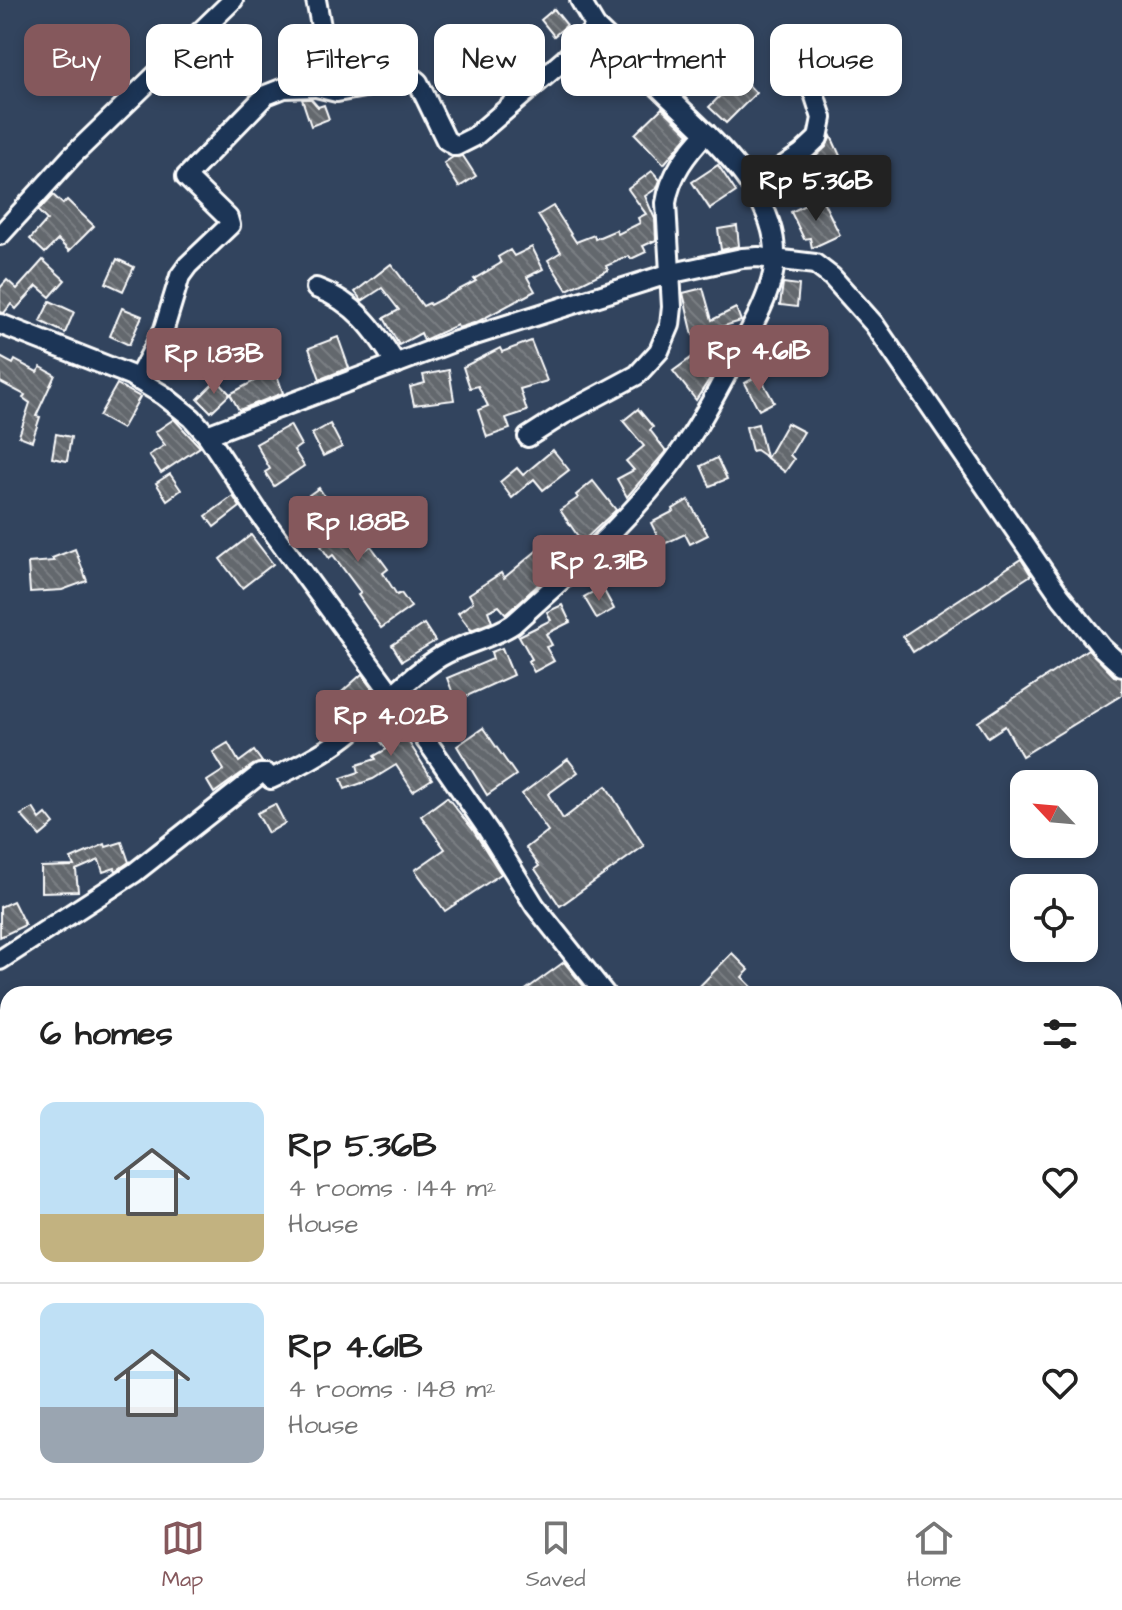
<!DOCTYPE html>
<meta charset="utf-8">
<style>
:root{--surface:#fff;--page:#f2f2f2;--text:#222;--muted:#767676;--line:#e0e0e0;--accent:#85585c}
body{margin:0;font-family:"Architects Daughter",sans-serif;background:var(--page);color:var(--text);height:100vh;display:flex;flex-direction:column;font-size:30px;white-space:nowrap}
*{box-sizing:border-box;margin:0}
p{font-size:26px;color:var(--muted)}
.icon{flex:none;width:44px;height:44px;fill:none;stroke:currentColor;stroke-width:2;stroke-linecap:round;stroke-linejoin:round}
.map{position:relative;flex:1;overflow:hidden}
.details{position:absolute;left:0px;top:986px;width:1122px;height:512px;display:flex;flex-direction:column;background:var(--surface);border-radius:24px 24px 0 0;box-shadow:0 4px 12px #0003}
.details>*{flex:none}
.banner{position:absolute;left:24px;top:24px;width:1074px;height:72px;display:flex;gap:16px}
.needle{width:52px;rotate:296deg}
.buttons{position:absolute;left:1010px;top:770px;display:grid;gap:16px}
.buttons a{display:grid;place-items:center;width:88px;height:88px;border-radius:16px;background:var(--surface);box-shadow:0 4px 12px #0003;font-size:40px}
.price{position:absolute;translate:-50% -68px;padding:0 18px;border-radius:8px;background:var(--accent);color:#fff;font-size:26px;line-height:52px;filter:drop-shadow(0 2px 4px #0008)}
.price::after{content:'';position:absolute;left:50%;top:48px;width:24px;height:18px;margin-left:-12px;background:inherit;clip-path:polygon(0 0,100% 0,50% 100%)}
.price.current{background:#222;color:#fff}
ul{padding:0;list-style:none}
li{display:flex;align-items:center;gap:24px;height:200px;padding:0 40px}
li+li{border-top:2px solid var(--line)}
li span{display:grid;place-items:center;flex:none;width:224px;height:160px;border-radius:16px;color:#555}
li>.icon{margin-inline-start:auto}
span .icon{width:96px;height:96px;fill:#fffc;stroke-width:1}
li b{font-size:34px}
h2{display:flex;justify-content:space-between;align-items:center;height:96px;padding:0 40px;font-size:34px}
.tag{padding:0 28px;border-radius:16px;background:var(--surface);box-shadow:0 4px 12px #0003;font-size:28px;line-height:72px}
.tag.current{background:var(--accent);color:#fff}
.menu{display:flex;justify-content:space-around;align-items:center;height:112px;border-top:2px solid var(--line);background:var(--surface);font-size:22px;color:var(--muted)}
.menu a{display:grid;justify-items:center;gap:4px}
.menu .current{color:var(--accent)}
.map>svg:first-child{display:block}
</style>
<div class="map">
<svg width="1122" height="1498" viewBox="0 0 1122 1498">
<defs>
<pattern id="building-back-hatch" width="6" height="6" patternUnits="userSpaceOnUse" patternTransform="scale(2)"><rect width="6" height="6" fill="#63676d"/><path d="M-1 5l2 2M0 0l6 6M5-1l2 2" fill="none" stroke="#7a7e83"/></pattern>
</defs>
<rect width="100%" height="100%" fill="#32445e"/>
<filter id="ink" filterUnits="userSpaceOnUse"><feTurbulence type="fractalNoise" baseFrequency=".0125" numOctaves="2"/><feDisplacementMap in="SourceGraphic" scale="16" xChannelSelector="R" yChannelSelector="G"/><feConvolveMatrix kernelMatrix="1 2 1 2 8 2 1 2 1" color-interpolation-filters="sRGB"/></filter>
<g filter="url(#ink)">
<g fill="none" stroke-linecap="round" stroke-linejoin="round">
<g stroke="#416789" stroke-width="24">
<path d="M1114 1147 1122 1140"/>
<path d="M712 1498 719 1490"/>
</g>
</g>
<g fill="url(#building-back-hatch)" stroke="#fff" stroke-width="2">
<path d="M554 9 567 25 554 36 541 20Z"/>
<path d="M843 67 849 82 828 91 822 76Z"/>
<path d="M740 76 756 93 726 123 709 107Z"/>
<path d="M302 99H311L318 107 324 105 329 119 311 126Z"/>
<path d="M662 108 689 134 664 164 635 134Z"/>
<path d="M831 136 847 171 820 186 810 168 776 186 809 163 826 147Z"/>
<path d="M463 156 476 176 459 187 444 163 453 157Z"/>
<path d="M718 165 736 192 710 209 692 182Z"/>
<path d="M652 171 660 180 657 188 645 196 655 219 656 240 643 246 646 252 631 259 629 256 606 266 608 270 567 290 548 260 561 252 538 215 553 206 576 242 594 235 595 239 616 230 618 234 640 223 638 218 646 214 628 189Z"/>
<path d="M53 195 63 204 67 200 94 226 69 251 58 240 45 253 30 239 47 220 38 211Z"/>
<path d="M821 197 840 235 812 248 810 238 804 239 791 212Z"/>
<path d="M737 226 739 246 721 250 718 229Z"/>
<path d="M532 247 543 269 527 277 535 291 477 322 458 328 457 325 424 340 421 333 399 345 384 318 399 310 382 288 362 301 355 292 391 264 423 306 429 303 430 305 476 281 474 279 501 263 498 257 510 250 514 256Z"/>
<path d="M117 259 134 267 123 291 106 283Z"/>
<path d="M43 260 65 280 50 297 37 286 16 309 11 304 4 313 0 312V288L7 280 17 289Z"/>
<path d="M783 283 799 285 797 307 780 305Z"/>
<path d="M703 288 712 320 736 308 741 321 693 335 683 293Z"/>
<path d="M50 301 74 312 65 333 40 321Z"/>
<path d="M122 308 142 316 129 345 110 336Z"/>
<path d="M731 329 734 334 722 352 721 359 709 365 714 372 696 400 673 371Z"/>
<path d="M338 337 349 368 320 379 309 348Z"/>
<path d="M180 340 197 349 185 371 169 362Z"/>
<path d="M531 341 547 381 520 389 527 411 506 418 510 429 487 437 478 410 488 406 478 386 470 388 463 367 500 348 502 352Z"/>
<path d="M270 354 283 393 239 410 230 394 256 380 249 361Z"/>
<path d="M0 357 13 364 15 360 37 372 41 367 55 375 36 416 40 417 32 441 19 436 30 403 23 398 25 395 0 382Z"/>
<path d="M449 370 454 400 414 405 410 387 425 383 423 375Z"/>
<path d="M759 375 774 402 759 410 745 383Z"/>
<path d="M217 380 230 394 211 412 198 399Z"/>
<path d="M117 384 140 397 122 429 99 416Z"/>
<path d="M638 409 653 427 650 430 666 451 627 497 617 479 634 470 626 461 644 446 623 421Z"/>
<path d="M174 419 200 447 161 473 149 455 165 445 155 432Z"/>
<path d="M787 423 804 432 790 455 794 459 785 472 767 458Z"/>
<path d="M330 424 342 447 323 456 312 434Z"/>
<path d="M758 424 766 457 756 450 752 451 746 427Z"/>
<path d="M290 425 301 445 294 450 304 466 274 486 265 472 270 469 256 444Z"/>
<path d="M56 434 71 437 67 461 52 458Z"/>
<path d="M553 450 569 470 543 490 534 479 512 498 500 482 517 468 523 475Z"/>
<path d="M717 458 727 479 710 486 701 466Z"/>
<path d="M170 474 181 490 167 500 156 483Z"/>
<path d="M593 481 616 510 582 542 560 510 578 498 576 495Z"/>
<path d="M319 488 345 527 349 525 365 550 371 546 388 569 383 573 397 595 401 593 411 607 381 628 358 595 361 593 333 555 329 558 321 546 324 544 315 531 322 526 313 513 318 510 309 495Z"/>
<path d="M233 496 240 507 214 527 206 516Z"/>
<path d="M688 500 708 535 690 544 685 534 662 545 651 523 674 511 673 509Z"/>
<path d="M251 535 273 564 242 588 220 559Z"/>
<path d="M546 543 561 564 506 614 499 606 488 611 492 622 471 630 458 613 473 602 469 594 501 573 504 578Z"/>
<path d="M75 549 87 581 62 590 30 592 28 563 54 561 52 558Z"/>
<path d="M1021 559 1031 575 913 652 903 636Z"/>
<path d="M602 587 614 609 597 619 584 597Z"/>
<path d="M562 605 570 622 546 634 552 645 546 647 554 661 534 672 528 661 532 659 519 636 551 620 547 612Z"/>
<path d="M424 624 435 641 402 661 392 645Z"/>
<path d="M502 648 513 675 456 701 447 678 493 659 491 652Z"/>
<path d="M1088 649 1114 676 1122 678V695L1022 756 1005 726 988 737 978 722Z"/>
<path d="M362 674 376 693 352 716 336 697Z"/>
<path d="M389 714 398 725 432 779 413 791 396 765 373 779 345 789 341 778 359 772 357 765 376 759 374 756 387 749 371 730Z"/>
<path d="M483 728 516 775 487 795 457 746Z"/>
<path d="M228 743 239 762 254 751 262 762 253 765 214 793 207 781 224 770 213 752Z"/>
<path d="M568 759 578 772 548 794 563 819 606 786 644 846 560 906 535 869 539 866 526 848 548 831 522 794Z"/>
<path d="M447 797 473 830 501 874 445 911 415 870 445 849 421 816Z"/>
<path d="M275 804 285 823 268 833 257 813Z"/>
<path d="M33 808 40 819 46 814 54 824 40 836 21 815Z"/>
<path d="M122 842 129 862 116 871 115 868 103 872 99 860 76 870 78 891 41 892V867L74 866 71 859 105 844 106 847Z"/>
<path d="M13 901 25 925 0 937V907Z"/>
<path d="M732 953 749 970 742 977 759 994H692Z"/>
<path d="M564 962 590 994H520Z"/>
</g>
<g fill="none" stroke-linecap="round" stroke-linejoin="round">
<g stroke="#fff" stroke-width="24">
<g id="minor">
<path d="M316 87 337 92 413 78 418 82 446 140 456 146 474 137 565 59 596 27"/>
<path d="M753 187 801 154 818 138 822 118 798 44"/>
<path d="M0 235 72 156 233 0"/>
<path d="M316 288C355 302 375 330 396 364"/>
<path d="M0 324 130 375 163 395 192 418 207 435 258 512 433 750 488 830 535 906 605 994"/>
<path d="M137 380 164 329 180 276 188 265 230 225 228 218 186 177 266 95 284 88 316 87C329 55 322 32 316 0"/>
<path d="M207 435 453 342 668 274 742 258 758 257 815 264 832 277 874 324 1061 597 1102 648 1122 666"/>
<path d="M528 437 564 414 637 375 659 351 670 325 672 307 666 203C670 175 687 153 706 133L596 27 580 0"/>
<path d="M0 960 134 873 260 774H267L271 779C296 767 323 754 346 736 378 711 405 679 440 657 463 643 491 639 513 624 576 567 642 510 689 439 707 412 722 382 737 354 752 328 774 289 775 258 777 209 738 165 706 133"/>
<path d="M1114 1454 1122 1448"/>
<path d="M963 1490 968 1498"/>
<path d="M1057 1498 1067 1490"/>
</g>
</g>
<use href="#minor" stroke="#1d3557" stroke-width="18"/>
</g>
</g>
</svg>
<div class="buttons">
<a><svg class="needle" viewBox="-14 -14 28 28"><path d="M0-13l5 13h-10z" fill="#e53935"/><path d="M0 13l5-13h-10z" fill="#767676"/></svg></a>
<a><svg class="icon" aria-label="locate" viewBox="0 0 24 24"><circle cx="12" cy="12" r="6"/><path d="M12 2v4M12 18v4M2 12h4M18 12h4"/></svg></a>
</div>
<b class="price current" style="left:816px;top:223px">Rp 5.36B</b>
<b class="price" style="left:759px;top:393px">Rp 4.61B</b>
<b class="price" style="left:214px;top:396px">Rp 1.83B</b>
<b class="price" style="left:358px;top:564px">Rp 1.88B</b>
<b class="price" style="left:599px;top:603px">Rp 2.31B</b>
<b class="price" style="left:391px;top:758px">Rp 4.02B</b>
<div class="banner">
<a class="tag current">Buy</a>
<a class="tag">Rent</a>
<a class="tag">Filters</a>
<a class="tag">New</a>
<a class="tag">Apartment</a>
<a class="tag">House</a>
</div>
<section class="details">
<h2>6 homes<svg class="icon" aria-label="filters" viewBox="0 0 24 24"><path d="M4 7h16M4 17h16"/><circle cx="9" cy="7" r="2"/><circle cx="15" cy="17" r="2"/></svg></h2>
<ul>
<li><span style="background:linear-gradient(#bfe0f5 70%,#c2b280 0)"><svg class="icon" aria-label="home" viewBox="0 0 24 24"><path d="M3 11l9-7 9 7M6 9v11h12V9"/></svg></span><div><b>Rp 5.36B</b><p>4 rooms · 144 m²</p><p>House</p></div><svg class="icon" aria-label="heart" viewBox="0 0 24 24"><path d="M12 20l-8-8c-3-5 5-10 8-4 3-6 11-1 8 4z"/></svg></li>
<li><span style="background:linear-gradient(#bfe0f5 65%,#9aa5b1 0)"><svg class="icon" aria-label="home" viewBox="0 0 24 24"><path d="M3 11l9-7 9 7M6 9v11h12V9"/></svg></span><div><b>Rp 4.61B</b><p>4 rooms · 148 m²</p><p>House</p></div><svg class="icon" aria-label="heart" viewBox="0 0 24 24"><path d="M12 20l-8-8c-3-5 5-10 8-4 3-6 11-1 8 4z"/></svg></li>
</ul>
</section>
</div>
<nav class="menu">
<a class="current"><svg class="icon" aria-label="map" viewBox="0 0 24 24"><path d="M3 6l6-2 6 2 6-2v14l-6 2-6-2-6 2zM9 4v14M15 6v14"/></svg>Map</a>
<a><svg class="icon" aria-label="saved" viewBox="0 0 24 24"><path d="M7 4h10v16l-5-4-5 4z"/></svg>Saved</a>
<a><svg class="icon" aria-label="home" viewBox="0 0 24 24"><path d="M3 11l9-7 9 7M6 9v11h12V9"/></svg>Home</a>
</nav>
